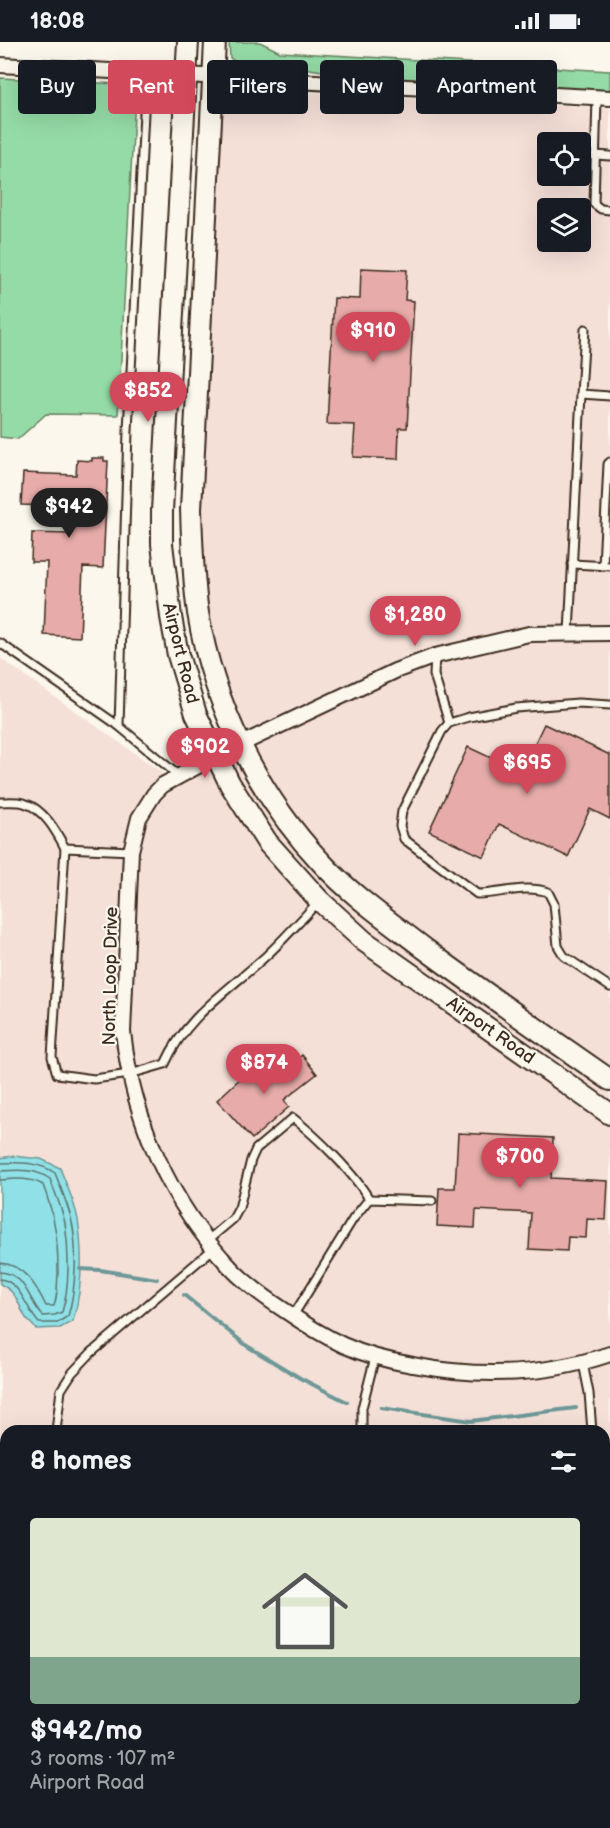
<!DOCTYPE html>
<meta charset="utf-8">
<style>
:root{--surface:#171b24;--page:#242831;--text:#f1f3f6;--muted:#9ea1a6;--line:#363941;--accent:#d1495b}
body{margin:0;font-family:"Balsamiq Sans",sans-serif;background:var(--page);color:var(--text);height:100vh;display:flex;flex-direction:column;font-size:22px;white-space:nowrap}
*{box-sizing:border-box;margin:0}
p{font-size:20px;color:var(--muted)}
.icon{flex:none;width:33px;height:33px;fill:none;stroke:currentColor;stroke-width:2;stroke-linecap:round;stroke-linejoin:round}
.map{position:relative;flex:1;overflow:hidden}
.side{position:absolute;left:0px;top:1383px;width:610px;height:404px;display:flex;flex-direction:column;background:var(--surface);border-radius:18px 18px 0 0;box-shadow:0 6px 24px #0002}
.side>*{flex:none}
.hud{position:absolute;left:18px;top:18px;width:574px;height:54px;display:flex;gap:12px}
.tools{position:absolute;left:537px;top:90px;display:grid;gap:12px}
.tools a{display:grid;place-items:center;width:54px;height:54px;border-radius:6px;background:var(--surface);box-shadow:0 6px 24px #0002;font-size:30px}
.price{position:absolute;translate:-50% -51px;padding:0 14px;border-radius:21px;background:var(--accent);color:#fff;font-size:20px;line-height:39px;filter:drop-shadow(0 2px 3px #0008)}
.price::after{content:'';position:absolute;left:50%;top:36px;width:18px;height:14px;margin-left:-9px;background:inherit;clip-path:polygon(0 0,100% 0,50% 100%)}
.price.active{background:#222;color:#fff}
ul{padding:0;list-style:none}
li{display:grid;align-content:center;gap:12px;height:318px;padding:0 30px}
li+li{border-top:2px solid var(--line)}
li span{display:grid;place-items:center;height:186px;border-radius:6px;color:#555}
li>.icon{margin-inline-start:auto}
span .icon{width:108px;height:108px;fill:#fffc;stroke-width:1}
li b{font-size:26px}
h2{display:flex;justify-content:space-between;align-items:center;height:72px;padding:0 30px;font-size:26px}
.pill{padding:0 21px;border-radius:6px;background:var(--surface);box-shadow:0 6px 24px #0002;font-size:21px;line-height:54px}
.pill.active{background:var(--accent);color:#fff}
.status{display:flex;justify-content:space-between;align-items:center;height:42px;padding:0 30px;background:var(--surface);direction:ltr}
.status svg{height:16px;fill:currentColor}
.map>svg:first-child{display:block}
</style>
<div class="status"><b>18:08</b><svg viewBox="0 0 49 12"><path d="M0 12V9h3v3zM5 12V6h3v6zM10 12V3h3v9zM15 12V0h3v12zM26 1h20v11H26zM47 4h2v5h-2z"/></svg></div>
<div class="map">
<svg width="610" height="1786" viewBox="0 0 610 1786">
<rect width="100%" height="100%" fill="#fbf7ec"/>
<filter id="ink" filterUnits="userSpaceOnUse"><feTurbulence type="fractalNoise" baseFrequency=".0167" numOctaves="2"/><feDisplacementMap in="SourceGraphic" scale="12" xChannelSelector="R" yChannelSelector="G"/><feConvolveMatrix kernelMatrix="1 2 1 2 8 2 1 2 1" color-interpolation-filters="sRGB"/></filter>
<g filter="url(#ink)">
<path fill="#f5e0d8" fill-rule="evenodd" d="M236 47 610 66V1681H604V1389H6V1558L0 1553V616L171 737 240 700 195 533 221 66 222 58 228 51ZM548 100H580V134H548ZM548 166H580V200H548Z"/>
<g fill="#95dba7" stroke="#688262" stroke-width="1.5">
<path d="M229 0H260L280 10 610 29V49L365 36 291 24 243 22 236 20 230 16Z"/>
<path d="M0 36 119 42 130 45 135 54 118 373 46 372 18 397 0 395Z"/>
<path d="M0 1553 6 1558V1659H0Z"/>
<path d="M0 1708H6V1780L77 1781V1786H0Z"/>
<path d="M96 1781 317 1780V1786H96Z"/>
</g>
<path fill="#8fe1e7" stroke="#6d9897" stroke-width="1.5" d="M13 1114 41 1117 60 1126C66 1142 75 1160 78 1178 83 1211 82 1248 73 1279L60 1286 36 1287C33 1283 29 1280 26 1276 17 1262 19 1251 0 1242V1116Z"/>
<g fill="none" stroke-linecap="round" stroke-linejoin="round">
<g stroke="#5d736e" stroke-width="1.5">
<path d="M0 1121C20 1120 39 1120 55 1131 61 1146 67 1161 71 1176 78 1203 76 1248 68 1274L57 1281H39C26 1268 22 1240 0 1237"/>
<path d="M0 1129C17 1128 35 1126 50 1137 55 1151 62 1166 65 1181 69 1207 70 1245 62 1270L55 1273 43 1274C28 1259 26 1231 0 1230"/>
<path d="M0 1138C14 1137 30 1135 43 1143 55 1175 58 1197 58 1231 57 1242 58 1253 54 1264H46C37 1245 24 1222 0 1221"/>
</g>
<g stroke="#6d9897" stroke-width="4">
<path d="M80 1227 100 1228 157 1237"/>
<path d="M184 1253 247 1304 300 1336 347 1360"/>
<path d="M381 1366 471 1379 576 1366"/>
<path d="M604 1479 607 1444 610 1436"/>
</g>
</g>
<g fill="#e7aca9" stroke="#3b2a1e" stroke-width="1.5">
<path d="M361 226 407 228 405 258 414 259 407 386H399L398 417 353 415 355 383 327 382 334 256 360 257Z"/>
<path d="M92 416H104V419H108L103 526 83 525 80 595 44 593 47 520H31L32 491 72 492 74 465 21 463 23 431 76 433 77 418 92 419Z"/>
<path d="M544 682 610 713V777L590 767 568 815 499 782 484 815 429 789 468 705 521 730Z"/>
<path d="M302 1013 317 1032 284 1058 289 1065 252 1097 217 1058 257 1021 273 1038Z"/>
<path d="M458 1091 553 1096 551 1136 608 1139 606 1178 587 1177 586 1196 568 1195 567 1209 529 1207 531 1171 476 1168 475 1186 437 1184 439 1146H455Z"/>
</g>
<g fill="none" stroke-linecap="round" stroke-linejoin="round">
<g stroke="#3b2a1e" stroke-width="11">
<g id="service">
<path d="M146 31 128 389 119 684 179 734"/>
<path d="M597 56 594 162 601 167 610 168"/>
<path d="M595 113 610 114"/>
<path d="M581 352 585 287"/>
<path d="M572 522 610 524"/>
<path d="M603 524 608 422 610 420"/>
<path d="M569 591 581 352 610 354"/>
<path d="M0 601 119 684"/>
<path d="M435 614 434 633 449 681"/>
<path d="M610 663 578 661 516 666 469 675 449 681 442 689 402 769 400 784 404 797 477 852C501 852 525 842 548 850L554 862 558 904 564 914 610 945"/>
<path d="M0 760C8 760 16 759 24 761 44 767 56 789 65 806"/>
<path d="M131 809 65 806 52 1015 57 1032 94 1037 130 1032 165 1022C186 974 228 949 266 914 284 897 301 878 318 860"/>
<path d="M208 1198 233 1177 239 1166 251 1118 256 1107 293 1076C317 1095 354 1131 369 1157"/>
<path d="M293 1274 353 1177 369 1157 432 1159"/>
<path d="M583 1321 589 1351 592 1389"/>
<path d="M56 1389 61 1348 72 1331 91 1311 214 1206"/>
<path d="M362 1389V1366L375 1315"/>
<path d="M0 1525 6 1530"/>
<path d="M604 1562 610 1567"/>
<path d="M324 1786V1780"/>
<path d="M480 1786V1780"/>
<path d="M501 1786 502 1780"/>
</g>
</g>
<g stroke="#3b2a1e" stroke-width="18">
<g id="minor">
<path d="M0 23 610 56"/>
<path d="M610 591 529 592 435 614 395 629 216 714 163 743 154 752 139 776 131 809 123 990C133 1078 170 1161 231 1226 246 1242 266 1256 284 1268 303 1281 322 1293 343 1303 365 1313 389 1319 413 1323 479 1336 545 1334 610 1312"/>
<path d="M87 1786 88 1780"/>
</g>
</g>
<g stroke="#3b2a1e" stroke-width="24">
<g id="secondary">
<path d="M188 0 162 469V502L171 575 178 613 196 672 230 742 267 800 319 858 364 899 610 1072"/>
<path d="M215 0 191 467C192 502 193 537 198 571 213 662 258 753 321 820 352 854 389 879 425 907 486 952 548 995 610 1038"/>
<path d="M0 1667H6"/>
<path d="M604 1689H610"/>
<path d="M0 1692H6"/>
<path d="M604 1714H610"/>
</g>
</g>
<use href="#service" stroke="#fbf7ec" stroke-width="7"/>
<use href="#minor" stroke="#fbf7ec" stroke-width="14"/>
<use href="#secondary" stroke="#fbf7ec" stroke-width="20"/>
</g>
</g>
<g text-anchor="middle" stroke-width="4.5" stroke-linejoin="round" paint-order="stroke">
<g font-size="18" fill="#3b2a1e" stroke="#fbf7ec">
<text transform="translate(181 611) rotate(76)" y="6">Airport Road</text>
<text transform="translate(110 934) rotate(-89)" y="6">North Loop Drive</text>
<text transform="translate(491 988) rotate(35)" y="6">Airport Road</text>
</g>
</g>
</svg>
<div class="tools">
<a><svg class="icon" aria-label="locate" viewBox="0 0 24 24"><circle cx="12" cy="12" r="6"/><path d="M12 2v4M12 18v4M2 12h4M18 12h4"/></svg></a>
<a><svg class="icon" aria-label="layers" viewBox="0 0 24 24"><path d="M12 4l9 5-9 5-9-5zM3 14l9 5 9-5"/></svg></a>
</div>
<b class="price" style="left:373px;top:321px">$910</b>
<b class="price" style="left:148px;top:381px">$852</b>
<b class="price active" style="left:69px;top:497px">$942</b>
<b class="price" style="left:415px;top:605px">$1,280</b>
<b class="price" style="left:205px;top:737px">$902</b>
<b class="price" style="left:527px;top:753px">$695</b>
<b class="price" style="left:264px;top:1053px">$874</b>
<b class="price" style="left:520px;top:1147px">$700</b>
<div class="hud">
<a class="pill">Buy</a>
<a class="pill active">Rent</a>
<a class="pill">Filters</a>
<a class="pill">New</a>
<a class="pill">Apartment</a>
</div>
<section class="side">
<h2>8 homes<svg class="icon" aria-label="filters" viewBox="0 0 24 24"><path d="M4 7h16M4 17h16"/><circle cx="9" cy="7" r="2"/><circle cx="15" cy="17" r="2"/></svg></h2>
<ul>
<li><span style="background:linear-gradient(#dfe7d0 75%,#7fa58c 0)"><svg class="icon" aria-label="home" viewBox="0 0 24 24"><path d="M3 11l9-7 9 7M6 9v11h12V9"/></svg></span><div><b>$942/mo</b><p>3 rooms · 107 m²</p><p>Airport Road</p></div></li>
</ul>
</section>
</div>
